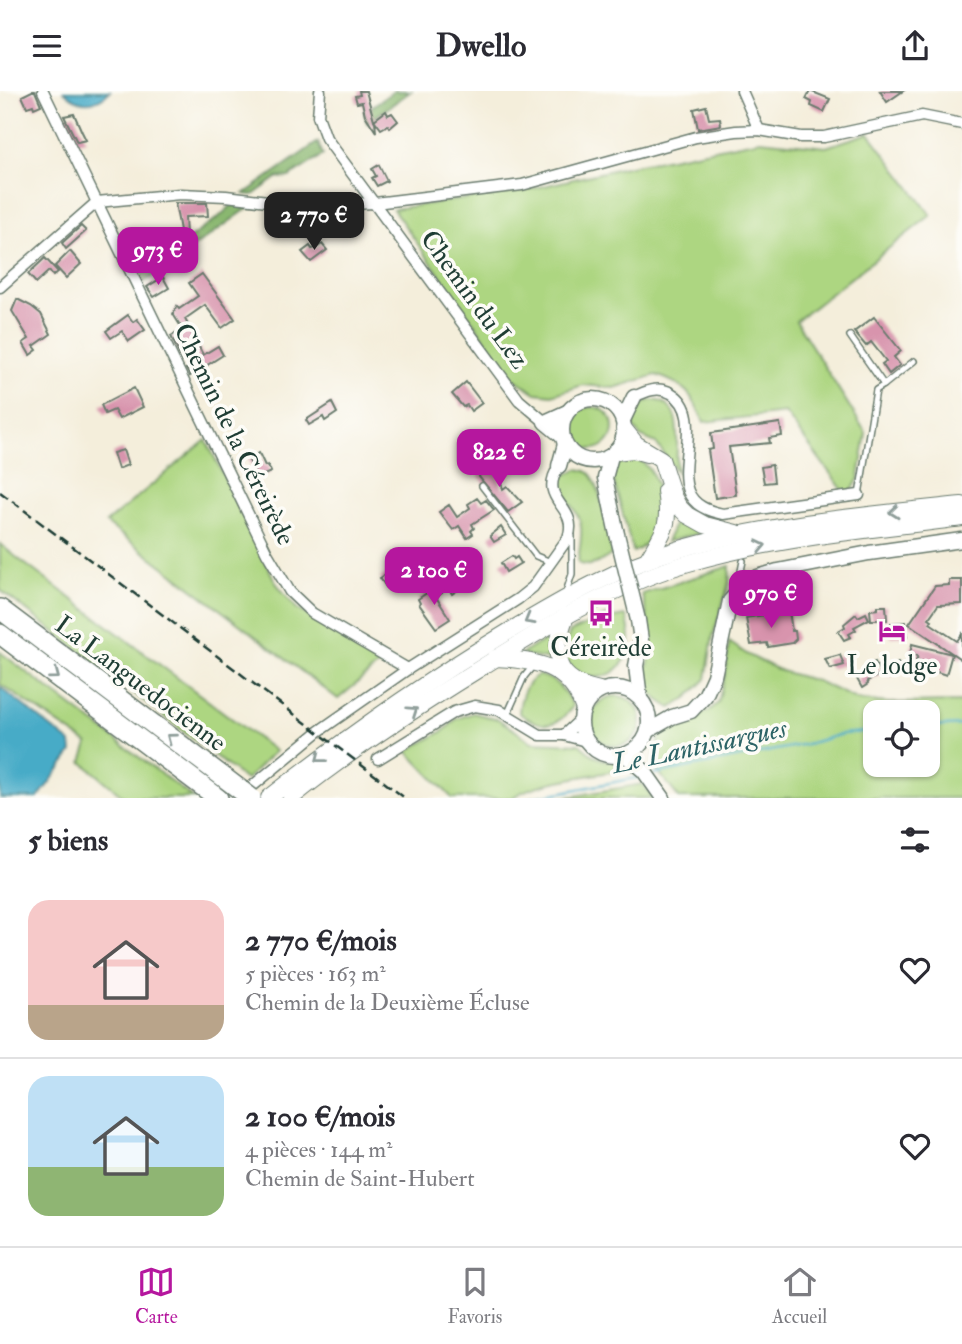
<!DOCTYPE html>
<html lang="fr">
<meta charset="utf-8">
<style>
:root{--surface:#fff;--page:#f2f2f3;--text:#2b2b33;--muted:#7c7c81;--line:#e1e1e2;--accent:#b5179e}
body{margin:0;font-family:"IM FELL Double Pica",serif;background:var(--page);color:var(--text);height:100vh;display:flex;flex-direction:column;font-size:26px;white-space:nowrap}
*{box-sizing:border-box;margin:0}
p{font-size:23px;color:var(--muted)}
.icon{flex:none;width:38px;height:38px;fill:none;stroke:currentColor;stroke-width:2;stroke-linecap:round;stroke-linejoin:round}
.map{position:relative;height:707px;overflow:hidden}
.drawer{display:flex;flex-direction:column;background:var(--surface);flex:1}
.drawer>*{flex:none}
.fabs{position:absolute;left:863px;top:609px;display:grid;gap:14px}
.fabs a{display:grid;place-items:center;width:77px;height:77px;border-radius:14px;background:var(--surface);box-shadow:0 2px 5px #0004;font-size:35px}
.price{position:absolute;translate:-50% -60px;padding:0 16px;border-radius:14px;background:var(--accent);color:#fff;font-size:23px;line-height:46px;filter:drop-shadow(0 2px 4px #0008)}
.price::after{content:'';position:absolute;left:50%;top:42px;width:21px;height:16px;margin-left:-10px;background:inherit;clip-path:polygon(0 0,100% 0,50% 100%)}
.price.on{background:#222;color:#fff}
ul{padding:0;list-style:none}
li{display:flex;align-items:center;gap:21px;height:175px;padding:0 28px}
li+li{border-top:2px solid var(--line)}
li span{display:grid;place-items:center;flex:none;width:196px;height:140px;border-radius:21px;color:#555}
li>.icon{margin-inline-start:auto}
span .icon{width:84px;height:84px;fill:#fffc;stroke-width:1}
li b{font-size:30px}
h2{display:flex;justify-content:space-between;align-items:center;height:84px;padding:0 28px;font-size:30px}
header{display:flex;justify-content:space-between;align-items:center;height:91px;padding:0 28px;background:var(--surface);font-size:32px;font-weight:800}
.tabs{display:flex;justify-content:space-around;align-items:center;height:98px;border-top:2px solid var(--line);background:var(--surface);font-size:19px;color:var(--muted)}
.tabs a{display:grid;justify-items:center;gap:4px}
.tabs .on{color:var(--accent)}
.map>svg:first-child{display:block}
</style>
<header><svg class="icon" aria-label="menu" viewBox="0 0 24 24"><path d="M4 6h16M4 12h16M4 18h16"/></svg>Dwello<svg class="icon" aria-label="share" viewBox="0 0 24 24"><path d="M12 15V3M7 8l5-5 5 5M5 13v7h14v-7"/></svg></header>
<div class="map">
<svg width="962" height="707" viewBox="0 0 962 707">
<rect width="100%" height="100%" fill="#fdfcf7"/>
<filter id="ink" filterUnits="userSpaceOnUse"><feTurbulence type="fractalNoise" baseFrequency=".0143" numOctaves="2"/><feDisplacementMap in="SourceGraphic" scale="14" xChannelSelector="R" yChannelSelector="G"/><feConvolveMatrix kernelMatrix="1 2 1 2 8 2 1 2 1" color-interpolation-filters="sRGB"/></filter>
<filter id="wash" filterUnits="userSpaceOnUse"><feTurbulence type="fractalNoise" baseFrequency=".00686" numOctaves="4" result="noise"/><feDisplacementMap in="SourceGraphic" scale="28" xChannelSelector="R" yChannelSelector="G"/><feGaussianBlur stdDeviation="1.57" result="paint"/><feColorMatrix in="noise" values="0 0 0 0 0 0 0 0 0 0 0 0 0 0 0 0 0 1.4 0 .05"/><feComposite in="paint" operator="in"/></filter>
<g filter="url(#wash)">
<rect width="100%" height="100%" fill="#f4eedb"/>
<g fill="#add681" stroke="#668a5a" stroke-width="2" fill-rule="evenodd">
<path d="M869 42 931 124 796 230 866 342 859 387 852 400 845 402 785 322 704 331C692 303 686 294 656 284L614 297 583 294 552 304 536 302 513 287 393 118 527 99 625 76 760 49 826 56Z"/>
<path d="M651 309C688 310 674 356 677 381L656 352 640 345 634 336C634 322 636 312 651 309Z"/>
<circle cx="592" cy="337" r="21"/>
<path d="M206 349 276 492 297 518 386 568 338 608 106 432Z"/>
<path d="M634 366C668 380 669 447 633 461L613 387C614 373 621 369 634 366Z"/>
<path d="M577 378C583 379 589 380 592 385 602 400 608 445 612 463 601 471 590 478 578 472 579 459 584 439 579 427 573 411 559 405 562 386Z"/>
<path d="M675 418 704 441 666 451 674 434Z"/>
<path d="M0 453 16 466 275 660 246 689 0 499Z"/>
<path d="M730 475 729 493 713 545 706 588 688 606 671 617C661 611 648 603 645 590 643 582 648 576 649 569 652 547 647 524 642 503Z"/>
<path d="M608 524 614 527 626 525C651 606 542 602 570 541Z"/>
<path d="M554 544 549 569 521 563Z"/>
<path d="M729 551 748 564 781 580 817 590 858 609 889 612 962 611V707H679L653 674 660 643 682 630 709 620 718 612 726 580ZM875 621H928V674H875Z"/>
<path d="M0 561 193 707H125L82 671 88 653 0 593Z"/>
<path d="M538 584C556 587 565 600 573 615 557 638 541 638 519 622 520 607 525 592 538 584Z"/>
<circle cx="616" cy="630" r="25"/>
<path d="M473 622 498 628 532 651 579 653C593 666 602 670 621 671L627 678C598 684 534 690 512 707H452L407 660 445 639 456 628Z"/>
<path d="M642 693 653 707H562Z"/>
</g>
<g fill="#8ab76f" stroke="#547a52" stroke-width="2">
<path d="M394 0H411L367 32 364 21Z"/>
<path d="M318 51 323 64 289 86 277 87 253 104 244 103Z"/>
<path d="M237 109 254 113 143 192 138 184 219 126Z"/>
</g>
<g fill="#47abc7" stroke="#33747e" stroke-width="2">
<path d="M64 0H110C96 15 78 15 64 0Z"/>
<path d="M0 596 71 652 72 661 38 707H0Z"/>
</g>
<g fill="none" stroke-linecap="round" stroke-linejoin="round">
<g stroke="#47abc7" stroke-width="2.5">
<path d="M928 636 962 634"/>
<path d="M654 683 811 652 842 643 875 640"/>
<path d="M531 707 641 686"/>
</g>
</g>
<g id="blocks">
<g fill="#d894ad">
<path d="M32 0H35L41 14 34 17 33 14 27 16 22 5Z"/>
<path d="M359 0H366L374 29 386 20 388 24 392 22 398 30 390 37 388 34 381 38 375 30 376 41 365 24 362 11 357 12 355 5 360 4Z"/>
<path d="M810 0 830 8 824 21 811 15 812 11 806 8Z"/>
<path d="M880 0H903L887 11Z"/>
<path d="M706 15 709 28 720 27 721 34 698 38 694 18Z"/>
<path d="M74 23 82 41 86 49 77 51 64 25Z"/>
<path d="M379 74 387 90 377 95 372 87 376 85 372 78Z"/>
<path d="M175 112H207L208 125 185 126 186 144 181 145Z"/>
<path d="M81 135 86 140 66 158 62 152Z"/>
<path d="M322 153 327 159 311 171 302 161 310 155 312 158 316 157Z"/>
<path d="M70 160 81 173 66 187 55 175Z"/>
<path d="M45 167 58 181 53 185 49 180 36 192 28 183Z"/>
<path d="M202 183 235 228 222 237 205 214 185 228 203 264 218 255 223 264 190 285 186 278 200 271 192 259 180 265 171 245 183 239 173 223 177 215 179 218 198 205 189 192Z"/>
<path d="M163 186 169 197 154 206 147 196Z"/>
<path d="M17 208 31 215 41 223 51 243 34 255 37 259 30 264 23 252 29 248 12 220Z"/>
<path d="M128 224 133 231 137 228 145 239 129 250 122 240 111 247 106 240Z"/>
<path d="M874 226 901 260 894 266 900 274 889 283 882 273 886 270 871 251 866 255 854 241Z"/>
<path d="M466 291 482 312 471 320 467 314 463 316 452 303Z"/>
<path d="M134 297 143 316 119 328 114 319 105 323 101 314Z"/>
<path d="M332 312 337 322 325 330 323 326 309 334 306 329Z"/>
<path d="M780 332 782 345 769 347 770 352 729 356 736 404 715 407 708 359 713 358 711 342Z"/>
<path d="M123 359 128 374 118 378 113 362Z"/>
<path d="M259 362 265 375 268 374 271 381 257 387 248 367Z"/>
<path d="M772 374 774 391 764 392 761 376Z"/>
<path d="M495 375 503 398 507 395 522 411 508 421 479 386 480 380Z"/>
<path d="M477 407 481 412 486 409 494 419 472 433 474 437 471 440 473 443 467 447 459 435 453 439 439 421 449 414 457 426 470 417 468 413Z"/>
<path d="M501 436 506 444 494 451 490 445Z"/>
<path d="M512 465 514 468 517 466 521 472 506 481 501 472Z"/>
<path d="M404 472 410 481 386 496 380 487Z"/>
<path d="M458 484 465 494 452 503 446 492Z"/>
<path d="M949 489H962V513L938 514 929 527 932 529 930 532 957 550 962 543V569L909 533 935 495 949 494Z"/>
<path d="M437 495 442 502 436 506 450 528 436 537 419 513 420 512 418 508Z"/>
<path d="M878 515H886L887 529H871L870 519 878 518Z"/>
<path d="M789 520 792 540H795L796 548 792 552 768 556 767 552 751 554 746 527Z"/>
<path d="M866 522 869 528 854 536 856 539 849 543 851 546 844 549 838 540 845 536 844 533 856 523 858 526Z"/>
<path d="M906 531 907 545 891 546V532Z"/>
<path d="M912 553 952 563 946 584 931 579V576L924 574V571L916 569 918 565 910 563Z"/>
<path d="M840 564 844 574 830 578 825 568Z"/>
<path d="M875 571 881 583 867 590 868 593 862 597 857 588 864 584 862 581 869 577 867 574Z"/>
<path d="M898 572 903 582 887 586 883 576 890 573 891 576Z"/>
</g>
</g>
</g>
<g filter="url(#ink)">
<use href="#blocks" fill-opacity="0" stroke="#6a7b6e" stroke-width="2"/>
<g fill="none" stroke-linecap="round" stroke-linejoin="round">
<g stroke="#6a7b6e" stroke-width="8">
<g id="lane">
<path d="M850 245 884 294 876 299 859 404"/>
<path d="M884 294 914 270"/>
<path d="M482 395 536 465 551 471"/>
<path d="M743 470 736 504 746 514 788 505 793 497 792 480"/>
<path d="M565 504 572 483V445"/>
<path d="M507 624 524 586 533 575"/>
</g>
</g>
<g stroke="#6a7b6e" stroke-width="13">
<g id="street">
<path d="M43 0 267 462 290 501 312 522 408 578"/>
<path d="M320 0 318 25 326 47 519 309 545 331"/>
<path d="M742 0 759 39"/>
<path d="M0 196 97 111 180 103 226 105 309 115 375 112 522 94 696 46 736 40 759 39 801 46H824L922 25 962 33"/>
<path d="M634 306C646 300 658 295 671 302 704 321 677 371 688 400 694 415 708 420 723 423L859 404"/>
<path d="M564 644 580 629"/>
<path d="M378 668 454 621 475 615 499 619 540 644H564L586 650"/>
<path d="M243 703 319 640 408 578 518 508 533 496 568 447C580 414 536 411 559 375"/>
</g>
</g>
<g stroke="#6a7b6e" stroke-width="17">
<g id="secondary">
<circle cx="593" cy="339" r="31"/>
<path d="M623 329 634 306"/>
<path d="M562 345 545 331 567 321"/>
<path d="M611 365 605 387 616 439"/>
<path d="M559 375 565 353"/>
<path d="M638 529 641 549 636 575 640 607"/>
<circle cx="615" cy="631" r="34"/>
<path d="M648 640 672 626 691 620 705 605 714 585 730 510 739 500 758 486 778 480 869 462 962 449"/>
<path d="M625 664 644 680 663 707"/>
</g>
</g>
<g stroke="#6a7b6e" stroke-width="18">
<g id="primary">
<path d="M624 338 636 353 661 368 673 405 679 416 687 424 705 434 736 442"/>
<path d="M615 361 633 359 647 363"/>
<path d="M647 469C664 440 671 436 665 400"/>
<path d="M566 525C551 564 553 590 600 599"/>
<path d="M495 567C535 569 569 574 583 616"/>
<path d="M269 707C345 647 425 591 508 541 563 508 618 476 680 458 771 432 868 424 962 414"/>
<path d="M291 707C348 661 411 620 474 581 540 539 609 496 685 473 775 446 870 439 962 427"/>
</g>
</g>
<g stroke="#6a7b6e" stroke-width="22">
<g id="highway">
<path d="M0 518 226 688"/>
<path d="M0 543 218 707"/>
</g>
</g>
<use href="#lane" stroke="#fff" stroke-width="5"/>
<use href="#street" stroke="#fff" stroke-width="10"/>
<use href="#secondary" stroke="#fff" stroke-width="14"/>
<use href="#primary" stroke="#fff" stroke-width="16"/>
<use href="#highway" stroke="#fff" stroke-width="19"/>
<path stroke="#1f3d34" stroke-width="2.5" stroke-dasharray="10 5" stroke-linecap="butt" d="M0 401 405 707"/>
<g stroke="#6a7b6e" stroke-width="17" stroke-linecap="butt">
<path id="secondary-bridge" d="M616 439 638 529"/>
</g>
<g stroke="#6a7b6e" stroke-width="22" stroke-linecap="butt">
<path id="highway-bridge" d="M226 688 251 707"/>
</g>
<use href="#secondary-bridge" stroke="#fff" stroke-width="14"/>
<use href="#highway-bridge" stroke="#fff" stroke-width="19"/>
</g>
<defs><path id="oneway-chevron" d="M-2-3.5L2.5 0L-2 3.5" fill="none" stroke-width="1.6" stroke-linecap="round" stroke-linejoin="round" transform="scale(1.75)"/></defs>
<g stroke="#8f9e9a">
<use href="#oneway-chevron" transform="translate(894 421) rotate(174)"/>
<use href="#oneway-chevron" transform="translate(761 455) rotate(-12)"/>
<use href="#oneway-chevron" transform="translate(529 529) rotate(150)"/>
<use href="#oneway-chevron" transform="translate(55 584) rotate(37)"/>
<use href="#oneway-chevron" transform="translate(413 620) rotate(-34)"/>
<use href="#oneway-chevron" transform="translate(171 647) rotate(-143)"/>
<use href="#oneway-chevron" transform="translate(320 667) rotate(142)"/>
</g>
</g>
<defs>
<g id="bus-bare" transform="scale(2.1)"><path d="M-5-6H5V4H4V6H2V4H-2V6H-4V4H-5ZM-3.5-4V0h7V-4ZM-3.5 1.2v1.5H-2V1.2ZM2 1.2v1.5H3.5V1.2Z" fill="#b5179e" stroke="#fdfcf7" stroke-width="2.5" paint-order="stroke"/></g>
<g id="hotel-bare" transform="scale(2.1)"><path d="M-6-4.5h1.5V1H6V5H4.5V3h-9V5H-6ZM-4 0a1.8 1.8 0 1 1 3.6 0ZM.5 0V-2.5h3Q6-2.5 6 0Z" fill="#b5179e" stroke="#fdfcf7" stroke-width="2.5" paint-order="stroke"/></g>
</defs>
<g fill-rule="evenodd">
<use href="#bus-bare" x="601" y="522"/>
<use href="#hotel-bare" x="892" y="540"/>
</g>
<g text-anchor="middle" stroke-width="7" stroke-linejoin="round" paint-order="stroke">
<g font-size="26" fill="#1f3d34" stroke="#fdfcf7">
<text transform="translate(475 208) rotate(54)" y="9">Chemin du Lez</text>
<text transform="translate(235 343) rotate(64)" y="9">Chemin de la Céreirède</text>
<text transform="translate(141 592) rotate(37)" y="9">La Languedocienne</text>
</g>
<g font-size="26" fill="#1f3d34" stroke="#fdfcf7">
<text x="601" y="565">Céreirède</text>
<text x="892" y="583">Le lodge</text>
</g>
<g font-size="28" font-style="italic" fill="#2d6467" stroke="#fdfcf7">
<text transform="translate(699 654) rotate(-12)" y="10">Le Lantissargues</text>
</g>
</g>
</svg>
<div class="fabs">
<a><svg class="icon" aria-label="locate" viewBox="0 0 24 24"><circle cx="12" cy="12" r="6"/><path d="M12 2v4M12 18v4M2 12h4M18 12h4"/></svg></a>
</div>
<b class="price on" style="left:314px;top:161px">2 770 €</b>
<b class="price" style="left:158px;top:196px">973 €</b>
<b class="price" style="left:499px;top:398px">822 €</b>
<b class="price" style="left:434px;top:516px">2 100 €</b>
<b class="price" style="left:771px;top:539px">970 €</b>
</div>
<section class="drawer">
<h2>5 biens<svg class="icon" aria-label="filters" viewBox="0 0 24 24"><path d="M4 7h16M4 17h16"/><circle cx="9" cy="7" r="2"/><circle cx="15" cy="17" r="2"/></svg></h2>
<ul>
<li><span style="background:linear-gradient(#f6c9c9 75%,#b9a48a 0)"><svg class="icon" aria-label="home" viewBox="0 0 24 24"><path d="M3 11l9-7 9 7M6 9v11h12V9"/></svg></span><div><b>2 770 €/mois</b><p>5 pièces · 163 m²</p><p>Chemin de la Deuxième Écluse</p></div><svg class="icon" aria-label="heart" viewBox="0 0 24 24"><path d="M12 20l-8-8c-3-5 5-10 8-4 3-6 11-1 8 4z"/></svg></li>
<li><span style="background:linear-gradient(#bfe0f5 65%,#8fb573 0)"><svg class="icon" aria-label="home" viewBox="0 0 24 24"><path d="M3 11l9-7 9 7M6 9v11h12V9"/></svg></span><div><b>2 100 €/mois</b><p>4 pièces · 144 m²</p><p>Chemin de Saint-Hubert</p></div><svg class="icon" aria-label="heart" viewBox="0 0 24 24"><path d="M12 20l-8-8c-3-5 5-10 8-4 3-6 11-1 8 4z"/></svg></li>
</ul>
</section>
<nav class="tabs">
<a class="on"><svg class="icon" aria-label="map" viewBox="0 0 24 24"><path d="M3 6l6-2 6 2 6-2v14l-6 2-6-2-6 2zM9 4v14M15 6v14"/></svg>Carte</a>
<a><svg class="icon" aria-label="saved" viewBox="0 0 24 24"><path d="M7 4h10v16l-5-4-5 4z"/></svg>Favoris</a>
<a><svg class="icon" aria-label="home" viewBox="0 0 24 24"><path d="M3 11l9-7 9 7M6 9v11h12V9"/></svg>Accueil</a>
</nav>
